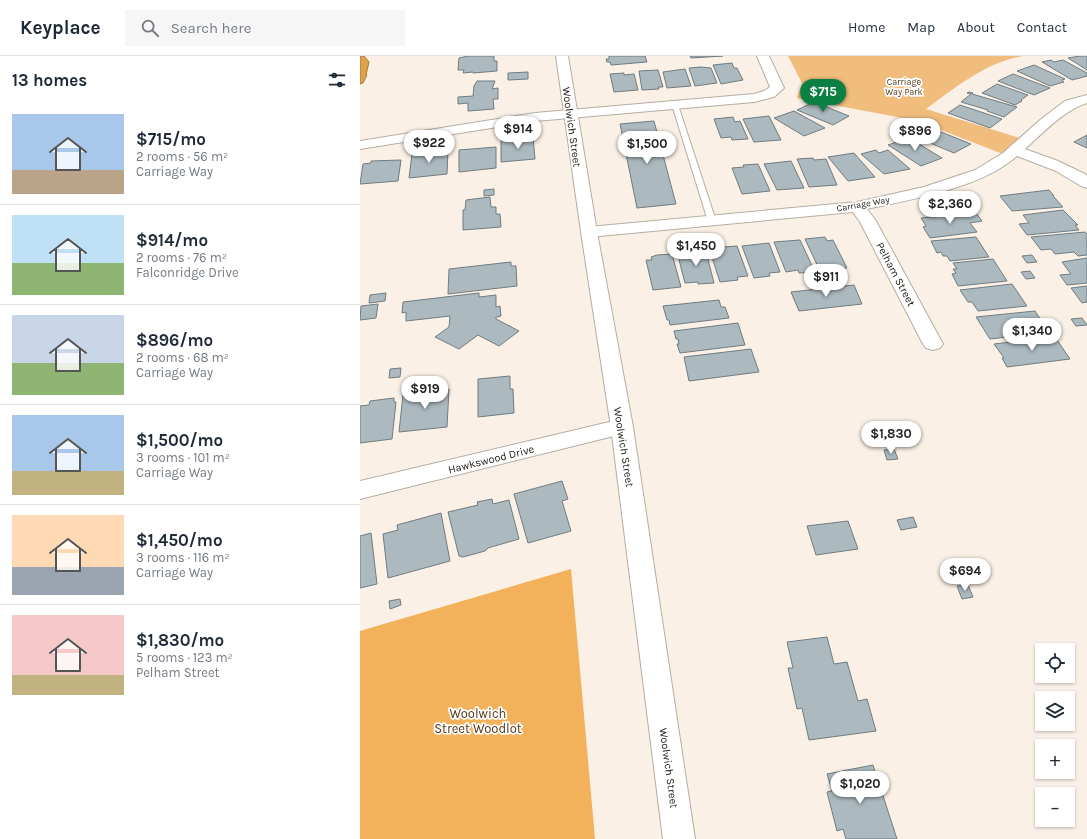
<!DOCTYPE html>
<meta charset="utf-8">
<style>
:root{--surface:#fff;--page:#f6f6f7;--text:#1f2937;--muted:#747a83;--line:#e0e1e3;--accent:#0b8043}
body{margin:0;font-family:Karla,sans-serif;background:var(--page);color:var(--text);height:100vh;display:flex;flex-direction:column;font-size:15px;white-space:nowrap}
*{box-sizing:border-box;margin:0}
p{font-size:13px;color:var(--muted)}
.icon{flex:none;width:22px;height:22px;fill:none;stroke:currentColor;stroke-width:2;stroke-linecap:round;stroke-linejoin:round}
.map{position:relative;flex:1;overflow:hidden}
.sheet{display:flex;flex-direction:column;background:var(--surface);width:360px}
.sheet>*{flex:none}
.buttons{position:absolute;left:675px;top:587px;display:grid;gap:8px}
.buttons a{display:grid;place-items:center;width:40px;height:40px;border-radius:0px;background:var(--surface);box-shadow:0 1px 3px #0004;font-size:20px}
.price{position:absolute;translate:-50% -34px;padding:0 9px;border-radius:14px;background:#fff;color:#222;font-size:13px;line-height:26px;filter:drop-shadow(0 1px 2px #0008)}
.price::after{content:'';position:absolute;left:50%;top:24px;width:12px;height:9px;margin-left:-6px;background:inherit;clip-path:polygon(0 0,100% 0,50% 100%)}
.price.current{background:var(--accent);color:#fff}
ul{padding:0;list-style:none}
li{display:flex;align-items:center;gap:12px;height:100px;padding:0 12px}
li+li{border-top:1px solid var(--line)}
li span{display:grid;place-items:center;flex:none;width:112px;height:80px;border-radius:0px;color:#555}
li>.icon{margin-inline-start:auto}
span .icon{width:48px;height:48px;fill:#fffc;stroke-width:1}
li b{font-size:17px}
h2{display:flex;justify-content:space-between;align-items:center;height:48px;padding:0 12px;font-size:17px}
header{display:flex;align-items:center;gap:24px;box-sizing:border-box;height:56px;padding:0 20px;background:var(--surface);border-bottom:1px solid var(--line)}
header strong{font-size:19px}
nav{display:flex;gap:22px;margin-inline-start:auto;font-size:14px}
.search{width:280px;height:36px;background:var(--page);display:flex;align-items:center;gap:10px;box-sizing:border-box;padding:0 14px;border-radius:0px;color:var(--muted);font-size:15px}
main{display:flex;flex:1;min-height:0}
.map>svg:first-child{display:block}
</style>
<header>
<strong>Keyplace</strong>
<div class="search"><svg class="icon" aria-label="search" viewBox="0 0 24 24"><circle cx="10" cy="10" r="6"/><path d="M15 15l6 6"/></svg>Search here</div>
<nav><a>Home</a><a>Map</a><a>About</a><a>Contact</a></nav>
</header>
<main>
<section class="sheet">
<h2>13 homes<svg class="icon" aria-label="filters" viewBox="0 0 24 24"><path d="M4 7h16M4 17h16"/><circle cx="9" cy="7" r="2"/><circle cx="15" cy="17" r="2"/></svg></h2>
<ul>
<li><span style="background:linear-gradient(#a9c7e8 70%,#b9a48a 0)"><svg class="icon" aria-label="home" viewBox="0 0 24 24"><path d="M3 11l9-7 9 7M6 9v11h12V9"/></svg></span><div><b>$715/mo</b><p>2 rooms · 56 m²</p><p>Carriage Way</p></div></li>
<li><span style="background:linear-gradient(#bfe0f5 60%,#8fb573 0)"><svg class="icon" aria-label="home" viewBox="0 0 24 24"><path d="M3 11l9-7 9 7M6 9v11h12V9"/></svg></span><div><b>$914/mo</b><p>2 rooms · 76 m²</p><p>Falconridge Drive</p></div></li>
<li><span style="background:linear-gradient(#c9d6e8 60%,#8fb573 0)"><svg class="icon" aria-label="home" viewBox="0 0 24 24"><path d="M3 11l9-7 9 7M6 9v11h12V9"/></svg></span><div><b>$896/mo</b><p>2 rooms · 68 m²</p><p>Carriage Way</p></div></li>
<li><span style="background:linear-gradient(#a9c7e8 70%,#c2b280 0)"><svg class="icon" aria-label="home" viewBox="0 0 24 24"><path d="M3 11l9-7 9 7M6 9v11h12V9"/></svg></span><div><b>$1,500/mo</b><p>3 rooms · 101 m²</p><p>Carriage Way</p></div></li>
<li><span style="background:linear-gradient(#ffd9b3 65%,#9aa5b1 0)"><svg class="icon" aria-label="home" viewBox="0 0 24 24"><path d="M3 11l9-7 9 7M6 9v11h12V9"/></svg></span><div><b>$1,450/mo</b><p>3 rooms · 116 m²</p><p>Carriage Way</p></div></li>
<li><span style="background:linear-gradient(#f6c9c9 75%,#c2b280 0)"><svg class="icon" aria-label="home" viewBox="0 0 24 24"><path d="M3 11l9-7 9 7M6 9v11h12V9"/></svg></span><div><b>$1,830/mo</b><p>5 rooms · 123 m²</p><p>Pelham Street</p></div></li>
</ul>
</section>
<div class="map">
<svg width="727" height="783" viewBox="0 0 727 783">
<rect width="100%" height="100%" fill="#faf0e5"/>
<path fill="#f0bd7d" d="M428 0H663C626 6 596 31 566 53L666 84 648 100 558 65 437 42 442 27Z"/>
<path fill="#f3b15b" d="M211 513 235 783H0V575Z"/>
<path fill="#e2a049" stroke="#a97a3c" d="M0 0H4L9 6 6 19H7L3 27 0 28Z"/>
<g fill="#acbac0" stroke="#6f7c82">
<path d="M108 0H134V5H137V15L113 17V16L103 17 104 14H98L99 2Z"/>
<path d="M249 0H285L287 6 251 9 250 6H247L246 3H249Z"/>
<path d="M330 0H363L331 2Z"/>
<path d="M720 0H727V14L708 2Z"/>
<path d="M691 4 694 6 703 4 727 17V20L712 24 682 6Z"/>
<path d="M372 7 374 12H377L383 24 361 28 353 9Z"/>
<path d="M674 9 705 23 702 24 704 26 690 30 657 15Z"/>
<path d="M341 11 351 12 357 27 335 30 329 12Z"/>
<path d="M325 13 331 30 307 32 303 16Z"/>
<path d="M298 14 303 31H298L299 33 282 34 279 15Z"/>
<path d="M168 16V23L148 24V17Z"/>
<path d="M264 17V19L274 18 278 34 254 36 250 18Z"/>
<path d="M653 18 690 32 674 39 638 25Z"/>
<path d="M117 25H135L132 33 138 32V43H133L134 53 108 55V47L98 48V41L113 40 114 30Z"/>
<path d="M637 28 668 39 661 44 662 45 655 49 622 37Z"/>
<path d="M609 36 613 37 612 38 657 51 644 61 627 55 628 54 601 46 611 38 607 37Z"/>
<path d="M454 46 489 60 473 69 437 54Z"/>
<path d="M600 49 642 63 630 72 588 57Z"/>
<path d="M434 55 465 72 444 80 414 62Z"/>
<path d="M409 60 421 84 394 86 383 63Z"/>
<path d="M373 61 375 66 380 65 388 83 372 84 371 81 361 82 354 63Z"/>
<path d="M294 65 316 148 277 152 260 68Z"/>
<path d="M571 72 611 88 594 97 551 79 560 74 564 76Z"/>
<path d="M727 79V92L714 86Z"/>
<path d="M173 81 175 103 141 106V84Z"/>
<path d="M549 82 582 102 561 110 528 89Z"/>
<path d="M136 91V112L99 116V94Z"/>
<path d="M516 94 519 97 528 94 550 113 524 118 501 98Z"/>
<path d="M61 95H71V97L88 95 87 118 49 122 52 98H61Z"/>
<path d="M494 97 515 121 488 125 468 101Z"/>
<path d="M453 102 454 104 466 103 477 129 449 131 437 103Z"/>
<path d="M41 104 38 125 0 128 3 108 11 107V105Z"/>
<path d="M431 105 444 132 417 134 404 108Z"/>
<path d="M398 108 410 135 382 138 372 112 384 111 383 109Z"/>
<path d="M134 133V139L124 140V134Z"/>
<path d="M689 134 694 140H693L703 151 652 155 640 140Z"/>
<path d="M130 141 131 151H136V158H140L141 171 103 174V154H105L106 144Z"/>
<path d="M703 154 718 169H715L719 174 667 179 659 168 669 167 663 159Z"/>
<path d="M616 157 622 165 610 167 617 176 570 182 563 171 566 170 561 162Z"/>
<path d="M725 176 727 178V199L718 200 714 196 695 198 691 193 681 194 671 181Z"/>
<path d="M465 181 467 185 473 184 487 212 460 215 445 183Z"/>
<path d="M616 181 629 201 590 205 587 200H583L581 196 577 197 571 185Z"/>
<path d="M440 184 455 216 439 217 438 214 426 216 414 186Z"/>
<path d="M409 187 420 216 409 217 410 220 394 222 382 190Z"/>
<path d="M377 190 388 220 377 221 378 224 360 226 349 192Z"/>
<path d="M345 192 354 227 338 228V226L325 227 317 196Z"/>
<path d="M312 198 321 231 293 234 286 204H292L291 201 297 199Z"/>
<path d="M672 199 677 206 667 207 662 200Z"/>
<path d="M727 202V227L707 229 700 219 711 218 702 206Z"/>
<path d="M633 203 647 225 598 230 592 218 596 217 593 213H597L593 207Z"/>
<path d="M151 206V210H156L157 230 88 238 89 213Z"/>
<path d="M670 215 675 222 666 223 661 216Z"/>
<path d="M652 228 667 250 618 255 612 246H608L600 234Z"/>
<path d="M494 229 502 248 439 255 431 236Z"/>
<path d="M727 230V246L722 247 711 232Z"/>
<path d="M26 237 25 245 9 247 10 239Z"/>
<path d="M119 237V241L136 239V251L140 250 141 260 136 261V263L159 275 139 290 118 279 99 293 75 281 89 271 90 260 46 265V256L42 257 43 246Z"/>
<path d="M359 244 361 251H365L369 262 310 269 309 264H307L303 250Z"/>
<path d="M18 248 16 262 0 264 1 250Z"/>
<path d="M675 255 689 276 630 283 616 261Z"/>
<path d="M722 262 727 269 716 270 711 263Z"/>
<path d="M378 267 385 289 320 297 317 288H319L318 283H316L314 275Z"/>
<path d="M695 281 710 303 647 311 642 302H644L634 288Z"/>
<path d="M391 293 399 316 329 325 324 301Z"/>
<path d="M41 312 40 321 29 322 30 313Z"/>
<path d="M150 320V333H153L154 357 118 361V323Z"/>
<path d="M79 330V335L89 333 87 371 39 376 43 339 62 337V332Z"/>
<path d="M34 342V346H36L32 383 0 387V350L9 349 10 345Z"/>
<path d="M534 393 538 403 527 404 524 394Z"/>
<path d="M202 425 208 443 202 445 211 475 168 487 154 438Z"/>
<path d="M132 443 133 448 149 444 159 483 128 492 125 495 103 501 99 500 88 456 118 449 117 446Z"/>
<path d="M81 457 90 505 28 522 23 478 38 474 37 469Z"/>
<path d="M553 461 557 471 541 474 537 464Z"/>
<path d="M488 465 498 493 456 499 447 470Z"/>
<path d="M11 477 17 528 0 532V480Z"/>
<path d="M608 529 613 541 602 543 597 530Z"/>
<path d="M40 543 41 549 30 553 29 545Z"/>
<path d="M467 581 474 608 487 606 498 645 507 643 516 675 449 684 442 652 437 653 428 612H433L427 586Z"/>
<path d="M513 709 537 783H486L483 773 477 775 467 736 472 735 467 718Z"/>
</g>
<g fill="none" stroke-linecap="round" stroke-linejoin="round">
<g stroke="#b6ada3" stroke-width="2">
<path id="service" d="M315 47 318 49 356 165 355 167H352L348 165 312 49Z"/>
</g>
<g stroke="#b6ada3" stroke-width="2">
<g id="minor">
<path d="M397 0H409L424 32 414 41 394 46 175 65 0 93V85L175 57 394 38 404 35 410 31Z"/>
<path d="M727 39V47C703 55 684 76 665 93L698 105 725 118 727 120V132L721 130 696 115 657 100C621 132 553 143 507 153L516 165 583 288 580 292 573 294 566 292 563 288 500 166 493 156 229 181 223 180 221 176 223 172 229 171 497 146 564 131 615 114 643 97 680 64 705 45Z"/>
<path d="M262 363 270 366 273 371 270 376 0 443V425Z"/>
</g>
</g>
<g stroke="#b6ada3" stroke-width="2">
<path id="tertiary" d="M196 0H208L237 176 273 371 335 783H303L251 371 221 176Z"/>
</g>
<use href="#service" fill="#fff" fill-rule="evenodd"/>
<use href="#minor" fill="#fff" fill-rule="evenodd"/>
<use href="#tertiary" fill="#fff" fill-rule="evenodd"/>
</g>
<g text-anchor="middle" stroke-width="3.5" stroke-linejoin="round" paint-order="stroke">
<g font-size="9" fill="#543915" stroke="#fff">
<text x="544" y="29">Carriage<tspan x="544" dy="10">Way Park</tspan></text>
</g>
<g font-size="9" fill="#23201c" stroke="#fff">
<text transform="translate(503 148) rotate(-10)" y="3">Carriage Way</text>
</g>
<g font-size="11" fill="#23201c" stroke="#fff">
<text transform="translate(212 71) rotate(82)" y="4">Woolwich Street</text>
<text transform="translate(536 218) rotate(62)" y="4">Pelham Street</text>
<text transform="translate(264 391) rotate(81)" y="4">Woolwich Street</text>
<text transform="translate(131 403) rotate(-14)" y="4">Hawkswood Drive</text>
<text transform="translate(309 712) rotate(82)" y="4">Woolwich Street</text>
</g>
<g font-size="13" fill="#543915" stroke="#fff">
<text x="118" y="662">Woolwich<tspan x="118" dy="15">Street Woodlot</tspan></text>
</g>
</g>
</svg>
<div class="buttons">
<a><svg class="icon" aria-label="locate" viewBox="0 0 24 24"><circle cx="12" cy="12" r="6"/><path d="M12 2v4M12 18v4M2 12h4M18 12h4"/></svg></a>
<a><svg class="icon" aria-label="layers" viewBox="0 0 24 24"><path d="M12 4l9 5-9 5-9-5zM3 14l9 5 9-5"/></svg></a>
<a>+</a>
<a>−</a>
</div>
<b class="price current" style="left:463px;top:57px">$715</b>
<b class="price" style="left:158px;top:94px">$914</b>
<b class="price" style="left:555px;top:96px">$896</b>
<b class="price" style="left:69px;top:108px">$922</b>
<b class="price" style="left:287px;top:109px">$1,500</b>
<b class="price" style="left:590px;top:169px">$2,360</b>
<b class="price" style="left:336px;top:211px">$1,450</b>
<b class="price" style="left:466px;top:242px">$911</b>
<b class="price" style="left:672px;top:296px">$1,340</b>
<b class="price" style="left:65px;top:354px">$919</b>
<b class="price" style="left:531px;top:399px">$1,830</b>
<b class="price" style="left:605px;top:536px">$694</b>
<b class="price" style="left:500px;top:749px">$1,020</b>
</div>
</main>
